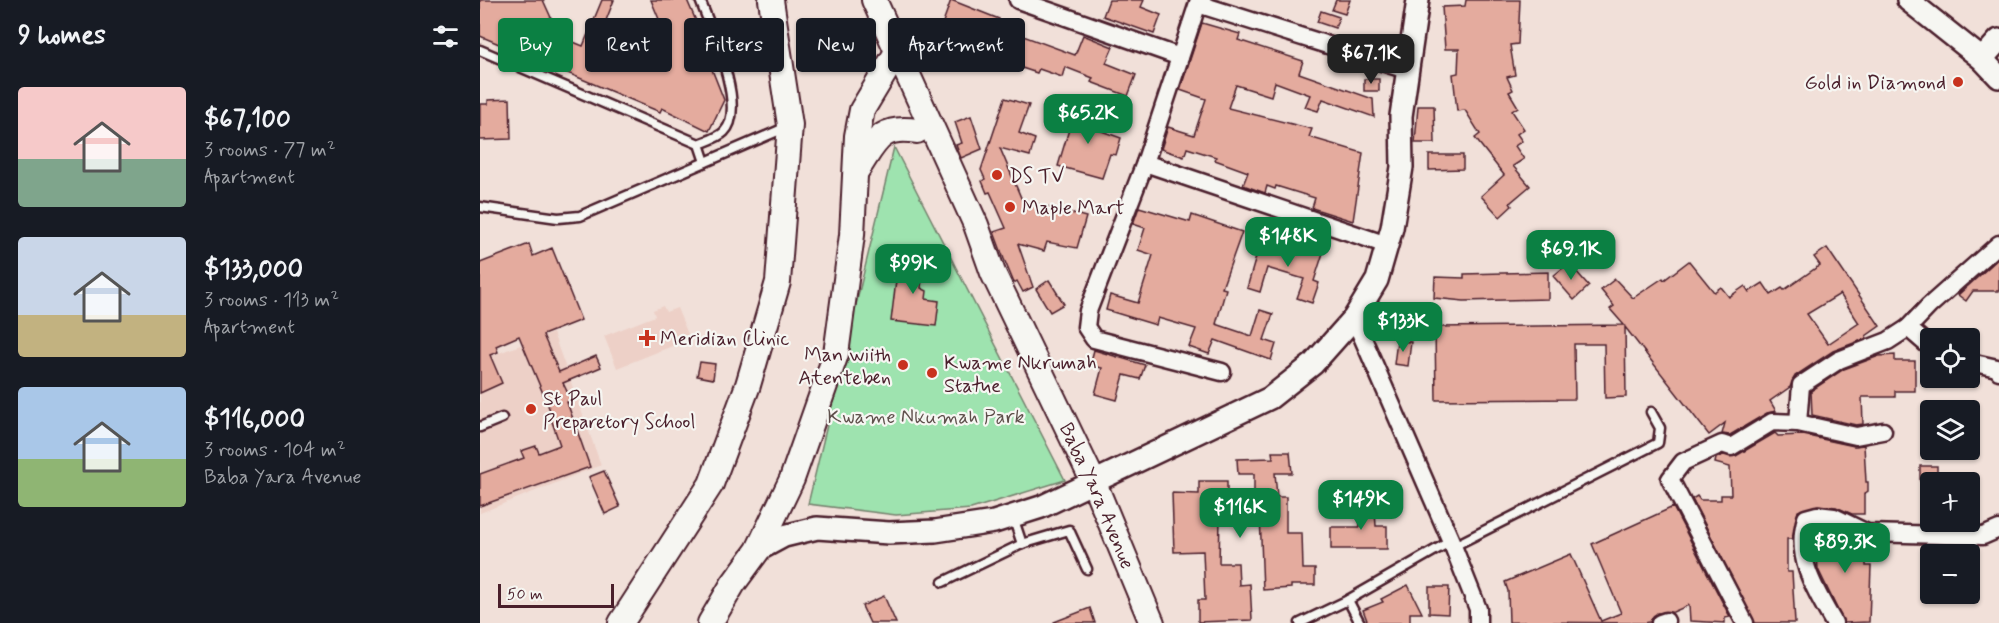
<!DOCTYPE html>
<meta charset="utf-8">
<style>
:root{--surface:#171b24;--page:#242831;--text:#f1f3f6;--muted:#9ea1a6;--accent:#0b8043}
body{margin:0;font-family:Mynerve,sans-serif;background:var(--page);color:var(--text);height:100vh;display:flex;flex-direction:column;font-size:22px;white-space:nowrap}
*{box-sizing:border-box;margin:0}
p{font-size:20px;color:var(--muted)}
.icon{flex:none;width:33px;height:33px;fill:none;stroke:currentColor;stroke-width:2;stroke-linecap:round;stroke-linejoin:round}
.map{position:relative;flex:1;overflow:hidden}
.drawer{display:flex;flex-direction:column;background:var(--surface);width:480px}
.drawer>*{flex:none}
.guide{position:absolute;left:18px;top:18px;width:570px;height:54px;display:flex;gap:12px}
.buttons{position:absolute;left:1440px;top:328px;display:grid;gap:12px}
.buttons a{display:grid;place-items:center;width:60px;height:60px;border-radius:6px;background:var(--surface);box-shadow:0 2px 4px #0004;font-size:30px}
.scale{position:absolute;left:18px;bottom:15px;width:116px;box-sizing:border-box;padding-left:6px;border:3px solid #4a1f2b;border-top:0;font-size:16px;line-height:21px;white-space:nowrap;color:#4a1f2b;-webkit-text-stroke:4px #f6f6f2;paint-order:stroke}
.price{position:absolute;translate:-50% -51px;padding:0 14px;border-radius:12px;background:var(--accent);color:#fff;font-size:20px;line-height:39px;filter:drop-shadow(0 2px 3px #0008)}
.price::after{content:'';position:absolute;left:50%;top:36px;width:18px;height:14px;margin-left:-9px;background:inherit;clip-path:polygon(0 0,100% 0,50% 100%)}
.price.selected{background:#222;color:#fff}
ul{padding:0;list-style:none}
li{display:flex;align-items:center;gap:18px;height:150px;padding:0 18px}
li span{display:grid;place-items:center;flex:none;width:168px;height:120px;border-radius:6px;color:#555}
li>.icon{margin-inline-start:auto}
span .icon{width:72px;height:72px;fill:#fffc;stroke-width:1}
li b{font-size:26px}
h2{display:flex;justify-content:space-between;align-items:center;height:72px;padding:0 18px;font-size:26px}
.chip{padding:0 21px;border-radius:6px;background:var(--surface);box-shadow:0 2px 4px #0004;font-size:21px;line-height:54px}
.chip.selected{background:var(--accent);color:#fff}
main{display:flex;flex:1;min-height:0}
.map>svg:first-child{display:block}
</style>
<main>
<section class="drawer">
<h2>9 homes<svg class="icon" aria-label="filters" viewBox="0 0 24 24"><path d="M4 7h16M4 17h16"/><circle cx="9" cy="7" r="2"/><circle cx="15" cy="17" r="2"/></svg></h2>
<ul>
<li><span style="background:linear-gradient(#f6c9c9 60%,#7fa58c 0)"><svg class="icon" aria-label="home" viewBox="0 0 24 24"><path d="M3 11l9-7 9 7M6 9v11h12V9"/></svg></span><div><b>$67,100</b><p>3 rooms · 77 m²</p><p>Apartment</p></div></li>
<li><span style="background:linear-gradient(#c9d6e8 65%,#c2b280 0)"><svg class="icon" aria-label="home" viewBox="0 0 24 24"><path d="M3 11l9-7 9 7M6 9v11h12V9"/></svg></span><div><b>$133,000</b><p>3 rooms · 113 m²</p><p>Apartment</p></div></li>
<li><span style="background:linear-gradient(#a9c7e8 60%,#8fb573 0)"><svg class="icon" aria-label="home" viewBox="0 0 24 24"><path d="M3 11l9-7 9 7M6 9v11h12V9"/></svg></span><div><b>$116,000</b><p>3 rooms · 104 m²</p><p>Baba Yara Avenue</p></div></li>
</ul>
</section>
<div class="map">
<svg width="1519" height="623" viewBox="0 0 1519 623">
<rect width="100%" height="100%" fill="#f1e0d9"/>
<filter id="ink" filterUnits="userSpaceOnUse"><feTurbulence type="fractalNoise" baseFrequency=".0167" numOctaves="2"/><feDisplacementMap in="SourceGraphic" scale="12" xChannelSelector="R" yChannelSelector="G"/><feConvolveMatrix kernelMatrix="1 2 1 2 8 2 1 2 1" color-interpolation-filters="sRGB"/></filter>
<g filter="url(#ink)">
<g fill="#edd0c7">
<path d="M183 306 186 312 197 308 210 339 137 368 124 336 175 316 173 310Z"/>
<path d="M73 333 121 465 0 513V360Z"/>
</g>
<path fill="#9ee3af" stroke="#74816d" stroke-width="1.5" d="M414 147 585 480 491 509 416 515 328 504Z"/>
<g fill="#e4ab9e" stroke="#4a1f2b" stroke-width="1.5" fill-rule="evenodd">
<path d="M0 0H63L73 22 69 32 103 46 122 0H134L114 51 153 66 156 58 189 43 171 0H207L235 65 231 67 244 100 229 131 182 108 180 112 0 36Z"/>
<path d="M471 0 519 19 516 26 595 55 603 35 633 47 626 63 656 75 648 96 611 82 613 78 585 67 582 77 559 69 557 73 539 67 541 64 527 59 530 50 496 38 494 44 472 36 474 30 462 25Z"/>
<path d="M629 0H664L661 7 681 15 674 34 623 16Z"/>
<path d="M856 0H870L865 14 852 10Z"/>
<path d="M986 0H1040L1038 44 1030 45 1035 75 1027 77 1033 90 1029 92 1038 107 1032 111 1044 129 1037 134 1042 141 1035 146 1044 159 1033 166 1050 186 1030 203 1032 206 1020 217 1001 196 1024 175 995 138 1000 134 985 110 977 111 973 74 978 73 979 49H965L962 7 985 6Z"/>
<path d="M841 11 859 17 855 28 837 22Z"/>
<path d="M722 23 760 34 758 40 823 61 819 73 893 99 894 117 843 99 838 111 825 107 830 95 795 82 791 96 756 85 748 108 832 129 829 137 883 153 873 221 832 208 835 198 796 186 795 189 787 186 785 193 763 185 768 172 735 160 736 157 707 148 704 157 681 149 688 127 714 135 726 99 700 90Z"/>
<rect x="884" y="79" width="15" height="12"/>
<path d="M525 98 549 105 539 133 555 139 550 156 520 148 542 200 606 217 597 248 567 242 564 251 538 244 553 287 543 292 537 281 534 283 524 259 514 232 526 228 510 192 507 193 502 181 505 179 501 170Z"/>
<path d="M30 99 31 139 0 140V104H8V100Z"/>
<path d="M596 106 620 113 616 129 641 138 636 155 630 154 622 178 578 166Z"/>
<path d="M938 106H954L955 143H935Z"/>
<path d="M491 116 502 149 481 158 476 145 482 143 475 122Z"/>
<path d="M949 155H983V169L949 170Z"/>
<path d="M659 207 710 222 712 215 762 232 742 288 746 289 736 324 772 336 780 310 793 314 784 340 796 344 791 360 735 340 729 354 709 347 716 329 678 318 676 325 626 310 630 295 658 303 673 255 658 250 665 228 653 224Z"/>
<path d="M795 242 843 253 834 281 839 283 832 303 817 298 824 279 787 268 780 292 767 288 778 250 791 254Z"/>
<path d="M49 244 53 256 72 248 101 320 63 335 79 372 116 356 121 367 83 383 91 400 87 402 110 467 0 506V474L44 458 41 451 56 446 59 453 80 445 70 416 72 415 39 336 16 346 18 352 10 355 22 383 0 393V263Z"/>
<path d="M1347 248 1400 326 1386 336 1387 338 1353 351 1315 376 1310 387 1290 401 1296 411 1287 413 1250 435 1242 434 1245 423 1229 435 1145 327 1146 397 1125 398 1124 344H1094L1095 399 956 400 955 327 1144 325 1130 309 1134 306 1121 290 1135 279 1153 298 1183 278 1184 280 1209 261 1234 292 1241 287 1249 297 1265 286 1269 292 1283 283 1291 295 1302 288 1304 290 1340 265 1334 257ZM1360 294 1379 323 1348 344 1327 314Z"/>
<path d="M419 256 444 259 441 288 447 291 446 299 459 301 456 326 411 321Z"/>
<path d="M1519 258V291H1493L1486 301 1478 295Z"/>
<path d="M1089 263 1109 286 1094 300 1073 276Z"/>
<path d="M1068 272V299L984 301 954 298 955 277 984 278V274Z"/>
<path d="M569 280 584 304 570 312 556 289Z"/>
<path d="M917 341 931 342 928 366 914 364Z"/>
<path d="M614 350 665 365 660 379 644 375 637 400 615 394 622 368 610 365Z"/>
<path d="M1415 355V361H1435V391H1415V397H1382L1383 424 1376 425 1332 415 1331 391 1364 369 1399 356Z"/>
<path d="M220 362 235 364 233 379 217 376Z"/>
<path d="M1295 433 1298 436 1323 435 1374 446 1384 445 1386 482H1388V491L1384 494V514H1372L1356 507 1338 505 1318 511 1312 539H1307V572H1312L1315 623H1275L1212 499 1217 496 1220 500H1241V495H1251L1250 467 1235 463 1236 458 1243 455 1256 456Z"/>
<path d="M792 452H810L812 473H795L797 497H806V533H822L823 569H835V585H811V588L783 590 780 514 748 515V518H740L739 563H758L759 585 770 584 772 620 718 622V600H725L723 551 694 552 692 493 719 494V481H747V498H774V474H758L757 459 793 458Z"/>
<rect x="1440" y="466" width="17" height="15"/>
<path d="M124 471 140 507 125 514 109 477Z"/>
<path d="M894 497 896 526H907V549H851V527H880L877 498Z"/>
<path d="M1193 507 1250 617 1245 618V623L1210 621 1209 605 1193 612 1177 613 1170 622 1164 623 1029 622 1028 591 1025 582 1091 554 1121 621 1141 613 1112 544Z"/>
<path d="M1335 526 1351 527 1359 531V544H1386V566H1391L1389 622 1364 623 1338 569 1336 539H1333Z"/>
<path d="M928 585 942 613H930V623H888L883 610 903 602 901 599Z"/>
<path d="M949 587H969L968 614 949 613Z"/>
<path d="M404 596 416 623H390L382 606Z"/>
<path d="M610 608 615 623H574V622Z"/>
</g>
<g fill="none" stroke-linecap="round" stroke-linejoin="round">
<g stroke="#4a1f2b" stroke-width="13">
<g id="service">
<path d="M0 50 219 144C226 141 238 138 244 132 268 109 230 26 220 0"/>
<path d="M219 144 225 162"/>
<path d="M0 207 78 218 100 216 307 127"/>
<path d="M0 427 22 418"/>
<path d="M533 517 542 544"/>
<path d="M974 546 1178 443 1180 428 1171 412"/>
<path d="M463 582 542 544 589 530 607 569"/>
<path d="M868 600 880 623"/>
<path d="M820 623 868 600 971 541"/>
</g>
</g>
<g stroke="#4a1f2b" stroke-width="21">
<g id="minor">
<path d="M538 0 700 57"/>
<path d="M719 0 665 163 608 311 606 327 614 339 742 372"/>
<path d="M718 4 927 70"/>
<path d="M665 163 907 245"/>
<path d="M874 318 971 541 998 609V623"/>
<path d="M1428 328 1450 347"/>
<path d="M1490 362 1517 368 1519 371"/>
<path d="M1318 423 1321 385 1359 360 1408 341 1428 328 1449 306 1519 244"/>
<path d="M1180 623 1186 621"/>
<path d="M1265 623 1190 479 1203 462 1242 444 1251 447 1292 422 1318 423 1376 436 1403 431"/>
<path d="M1354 623C1335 590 1314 557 1326 518L1337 515 1354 517 1387 533 1503 536 1519 529"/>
</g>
</g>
<g stroke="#4a1f2b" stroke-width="26">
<g id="tertiary">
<path d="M1428 0 1502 59 1519 77"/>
<path d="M1502 59 1519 40"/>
<path d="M278 550 304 536 337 528 409 533 455 531 514 522 561 507 790 398 833 364 874 318 897 280 912 228 922 167 921 116 938 0"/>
</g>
</g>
<g stroke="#4a1f2b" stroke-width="28">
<g id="secondary">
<path id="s1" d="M394 0 496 225 513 273 614 483 672 623"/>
<path d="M377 170C396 142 399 125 437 131"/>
<path d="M141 623 231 484 268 385 298 282 310 125 291 0"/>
<path d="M230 623 253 584 278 550 312 479 356 354 372 235 377 136 382 110 417 52"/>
</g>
</g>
<use href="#service" stroke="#f6f6f2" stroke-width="8"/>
<use href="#minor" stroke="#f6f6f2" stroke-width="16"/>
<use href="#tertiary" stroke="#f6f6f2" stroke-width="21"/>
<use href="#secondary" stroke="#f6f6f2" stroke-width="24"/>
</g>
</g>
<g fill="#c8321e" stroke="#f6f6f2" stroke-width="2">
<circle cx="1478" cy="82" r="6"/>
<circle cx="517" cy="175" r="6"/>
<circle cx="530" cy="207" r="6"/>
<path d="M164 329h6v6h6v6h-6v6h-6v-6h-6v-6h6z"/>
<circle cx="423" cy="365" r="6"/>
<circle cx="452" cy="373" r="6"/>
<circle cx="51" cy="409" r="6"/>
</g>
<g text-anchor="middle" stroke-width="4.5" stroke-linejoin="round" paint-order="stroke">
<g font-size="20" fill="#4a1f2b" stroke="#f6f6f2" text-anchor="start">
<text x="1466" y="89" text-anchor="end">Gold in Diamond</text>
<text x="529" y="182">DS TV</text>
<text x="542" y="214">Maple Mart</text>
<text x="180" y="345">Meridian Clinic</text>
<text x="411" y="361" text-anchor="end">Man wiith<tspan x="411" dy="23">Atenteben</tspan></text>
<text x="464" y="369">Kwame Nkrumah<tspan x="464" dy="23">Statue</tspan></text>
<text x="63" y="405">St Paul<tspan x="63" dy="23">Preparetory School</tspan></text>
</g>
<g font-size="20" fill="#5f504c" stroke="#f6f6f2">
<text x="446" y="423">Kwame Nkumah Park</text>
</g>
<g font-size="20" fill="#4a1f2b" stroke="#f6f6f2">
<text dy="7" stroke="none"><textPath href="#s1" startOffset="544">Baba Yara Avenue</textPath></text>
</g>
</g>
</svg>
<div class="buttons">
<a><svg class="icon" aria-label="locate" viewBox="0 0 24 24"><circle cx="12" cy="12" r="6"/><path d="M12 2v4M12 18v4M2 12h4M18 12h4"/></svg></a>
<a><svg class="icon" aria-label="layers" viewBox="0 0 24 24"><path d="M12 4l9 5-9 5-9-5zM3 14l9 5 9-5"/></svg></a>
<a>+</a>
<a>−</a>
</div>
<div class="scale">50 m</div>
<b class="price selected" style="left:891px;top:85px">$67.1K</b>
<b class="price" style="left:608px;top:145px">$65.2K</b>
<b class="price" style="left:808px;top:268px">$148K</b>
<b class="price" style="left:1091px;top:281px">$69.1K</b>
<b class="price" style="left:433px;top:295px">$99K</b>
<b class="price" style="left:923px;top:353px">$133K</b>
<b class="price" style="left:881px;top:531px">$149K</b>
<b class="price" style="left:760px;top:539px">$116K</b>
<b class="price" style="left:1365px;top:574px">$89.3K</b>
<div class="guide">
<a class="chip selected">Buy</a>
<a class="chip">Rent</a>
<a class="chip">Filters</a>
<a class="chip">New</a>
<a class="chip">Apartment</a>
</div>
</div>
</main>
